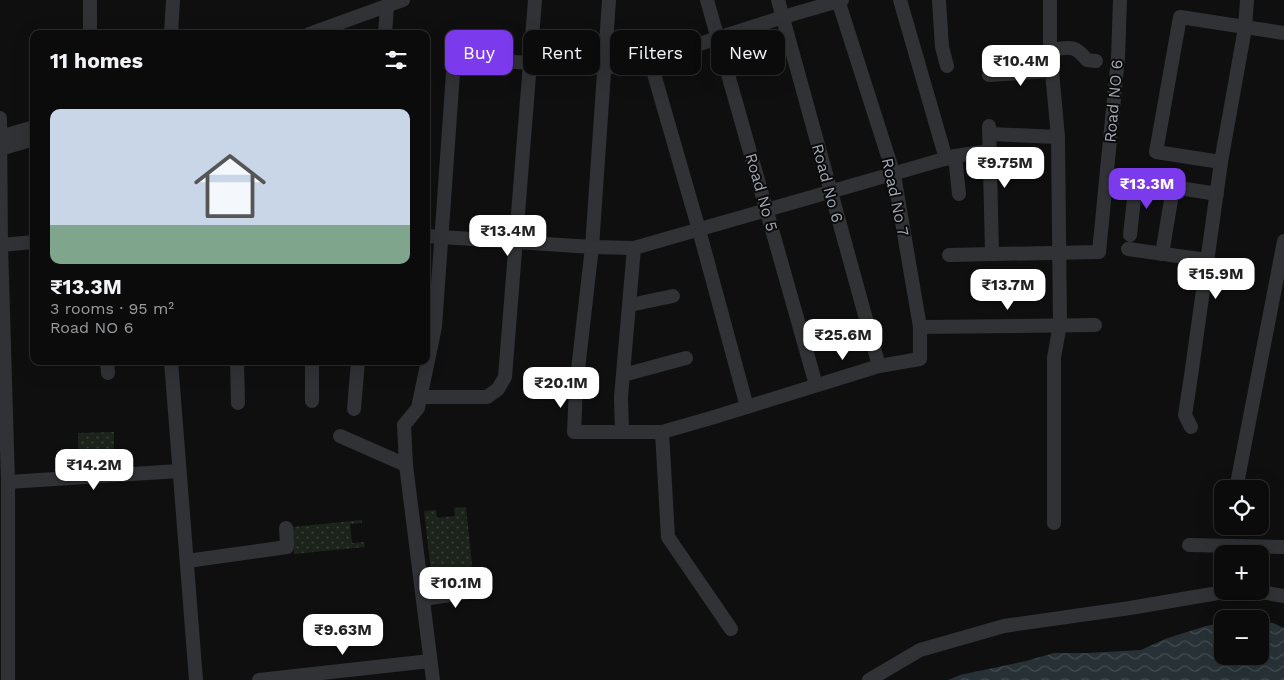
<!DOCTYPE html>
<meta charset="utf-8">
<style>
:root{--surface:#0b0b0c;--page:#141415;--text:#f1f3f6;--muted:#9a9b9d;--line:#2b2b2d;--accent:#7c3aed}
body{margin:0;font-family:"Work Sans",sans-serif;background:var(--page);color:var(--text);height:100vh;display:flex;flex-direction:column;font-size:19px;white-space:nowrap}
*{box-sizing:border-box;margin:0}
p{font-size:16px;color:var(--muted)}
.icon{flex:none;width:28px;height:28px;fill:none;stroke:currentColor;stroke-width:2;stroke-linecap:round;stroke-linejoin:round}
.map{position:relative;flex:1;overflow:hidden}
.side{position:absolute;left:30px;top:30px;width:400px;height:335px;display:flex;flex-direction:column;background:var(--surface);border-radius:10px;box-shadow:0 5px 20px #0002,0 0 0 1px var(--line)}
.side>*{flex:none}
.guide{position:absolute;left:445px;top:30px;width:475px;height:45px;display:flex;gap:10px}
.controls{position:absolute;left:1214px;top:480px;display:grid;gap:10px}
.controls a{display:grid;place-items:center;width:55px;height:55px;border-radius:10px;background:var(--surface);box-shadow:0 5px 20px #0002,0 0 0 1px var(--line);font-size:25px}
.price{position:absolute;translate:-50% -42px;padding:0 11px;border-radius:10px;background:#fff;color:#222;font-size:16px;line-height:32px;filter:drop-shadow(0 1px 2px #0008)}
.price::after{content:'';position:absolute;left:50%;top:30px;width:15px;height:11px;margin-left:-8px;background:inherit;clip-path:polygon(0 0,100% 0,50% 100%)}
.price.active{background:var(--accent);color:#fff}
ul{padding:0;list-style:none}
li{display:grid;align-content:center;gap:10px;height:265px;padding:0 20px}
li span{display:grid;place-items:center;height:155px;border-radius:10px;color:#555}
li>.icon{margin-inline-start:auto}
span .icon{width:90px;height:90px;fill:#fffc;stroke-width:1}
li b{font-size:21px}
h2{display:flex;justify-content:space-between;align-items:center;height:60px;padding:0 20px;font-size:21px}
.tag{padding:0 18px;border-radius:10px;background:var(--surface);box-shadow:0 5px 20px #0002,0 0 0 1px var(--line);font-size:18px;line-height:45px}
.tag.active{background:var(--accent);color:#fff}
.map>svg:first-child{display:block}
</style>
<div class="map">
<svg width="1284" height="680" viewBox="0 0 1284 680">
<defs>
<pattern id="grass-dots" width="8" height="8" patternUnits="userSpaceOnUse" patternTransform="scale(1.25)"><rect width="8" height="8" fill="#1b231b"/><path d="M2 2h.1M6 6h.1" fill="none" stroke="#39403a" stroke-width="1.8" stroke-linecap="round"/></pattern>
<pattern id="water-waves" width="16" height="10" patternUnits="userSpaceOnUse" patternTransform="scale(1.25)"><rect width="16" height="10" fill="#283236"/><path d="M0 5q4-4 8 0t8 0" fill="none" stroke="#444d51"/></pattern>
</defs>
<rect width="100%" height="100%" fill="#0f0f10"/>
<g fill="url(#grass-dots)">
<path d="M114 432V464L79 469 78 433Z"/>
<path d="M466 507 474 583 433 588 424 511 436 510 437 518 455 516 454 508Z"/>
<path d="M362 520V523L350 524 352 543 364 542 365 547 294 554 292 527Z"/>
</g>
<path fill="url(#water-waves)" d="M1260 622 1273 623 1284 628V680H948L960 675 1026 661 1054 653H1087L1141 650 1165 639 1206 626 1222 623V656H1260Z"/>
<g fill="none" stroke-linecap="round" stroke-linejoin="round">
<g stroke="#303235" stroke-width="14">
<path d="M609 0 592 247 576 387 574 432H662L711 418 879 366 920 359V327L894 175 838 0"/>
<path d="M707 0 816 385"/>
<path d="M778 0 879 366"/>
<path d="M900 0 946 159"/>
<path d="M939 0 942 47 947 66"/>
<path d="M1050 0V50L1058 137 1060 324 1054 358V523"/>
<path d="M90 34V0"/>
<path d="M171 34 173 0"/>
<path d="M309 34 403 0"/>
<path d="M385 34 387 6"/>
<path d="M1050 50C1070 48 1073 43 1087 60L1096 61"/>
<path d="M650 60 699 230 747 407"/>
<path d="M989 75 1051 71"/>
<path d="M0 118 1 245 8 482V680"/>
<path d="M989 126 992 253"/>
<path d="M991 134 1058 137"/>
<path d="M0 137 34 127"/>
<path d="M0 149 34 139"/>
<path d="M955 156 959 194"/>
<path d="M1221 162 1156 152 1180 17 1284 33"/>
<path d="M1130 235 1136 181 1217 194"/>
<path d="M426 236 592 247 634 248 955 156 990 151"/>
<path d="M1 245 34 242"/>
<path d="M1128 249 1207 260"/>
<path d="M1162 254 1173 188"/>
<path d="M949 255 1099 252 1118 58 1120 0"/>
<path d="M630 305 673 296"/>
<path d="M920 327 1095 325"/>
<path d="M107 361 108 373"/>
<path d="M171 361 196 680"/>
<path d="M237 361 238 403"/>
<path d="M623 375 686 358"/>
<path d="M421 397H487L498 389 505 377 535 0"/>
<path d="M312 401V361"/>
<path d="M354 409 358 361"/>
<path d="M1191 427 1185 415 1191 376 1221 162 1245 28 1247 0"/>
<path d="M622 432 621 397 634 248"/>
<path d="M662 432 668 537 731 629"/>
<path d="M340 436 406 465"/>
<path d="M8 482 179 471"/>
<path d="M1236 489 1284 241"/>
<path d="M1189 545 1284 547"/>
<path d="M187 561 287 547 286 528"/>
<path d="M423 599 476 591"/>
<path d="M259 680 430 661"/>
<path d="M433 680 406 465 404 425 418 408 435 327 453 73C456 63 459 61 470 59L605 68 650 60 783 17 842 0"/>
<path d="M869 680 920 650 1004 626 1130 608 1218 593 1261 592 1284 596"/>
</g>
</g>
<g text-anchor="middle" stroke-width="4" stroke-linejoin="round" paint-order="stroke">
<g font-size="16" fill="#a0a8b1" stroke="#0a0a0b">
<text transform="translate(1113 101) rotate(-85)" y="6">Road NO 6</text>
<text transform="translate(828 183) rotate(75)" y="6">Road No 6</text>
<text transform="translate(762 192) rotate(74)" y="6">Road No 5</text>
<text transform="translate(896 197) rotate(78)" y="6">Road No 7</text>
</g>
</g>
</svg>
<div class="controls">
<a><svg class="icon" aria-label="locate" viewBox="0 0 24 24"><circle cx="12" cy="12" r="6"/><path d="M12 2v4M12 18v4M2 12h4M18 12h4"/></svg></a>
<a>+</a>
<a>−</a>
</div>
<b class="price" style="left:1021px;top:87px">₹10.4M</b>
<b class="price" style="left:1005px;top:189px">₹9.75M</b>
<b class="price active" style="left:1147px;top:210px">₹13.3M</b>
<b class="price" style="left:508px;top:257px">₹13.4M</b>
<b class="price" style="left:1216px;top:300px">₹15.9M</b>
<b class="price" style="left:1008px;top:311px">₹13.7M</b>
<b class="price" style="left:843px;top:361px">₹25.6M</b>
<b class="price" style="left:561px;top:409px">₹20.1M</b>
<b class="price" style="left:94px;top:491px">₹14.2M</b>
<b class="price" style="left:456px;top:609px">₹10.1M</b>
<b class="price" style="left:343px;top:656px">₹9.63M</b>
<div class="guide">
<a class="tag active">Buy</a>
<a class="tag">Rent</a>
<a class="tag">Filters</a>
<a class="tag">New</a>
</div>
<section class="side">
<h2>11 homes<svg class="icon" aria-label="filters" viewBox="0 0 24 24"><path d="M4 7h16M4 17h16"/><circle cx="9" cy="7" r="2"/><circle cx="15" cy="17" r="2"/></svg></h2>
<ul>
<li><span style="background:linear-gradient(#c9d6e8 75%,#7fa58c 0)"><svg class="icon" aria-label="home" viewBox="0 0 24 24"><path d="M3 11l9-7 9 7M6 9v11h12V9"/></svg></span><div><b>₹13.3M</b><p>3 rooms · 95 m²</p><p>Road NO 6</p></div></li>
</ul>
</section>
</div>
